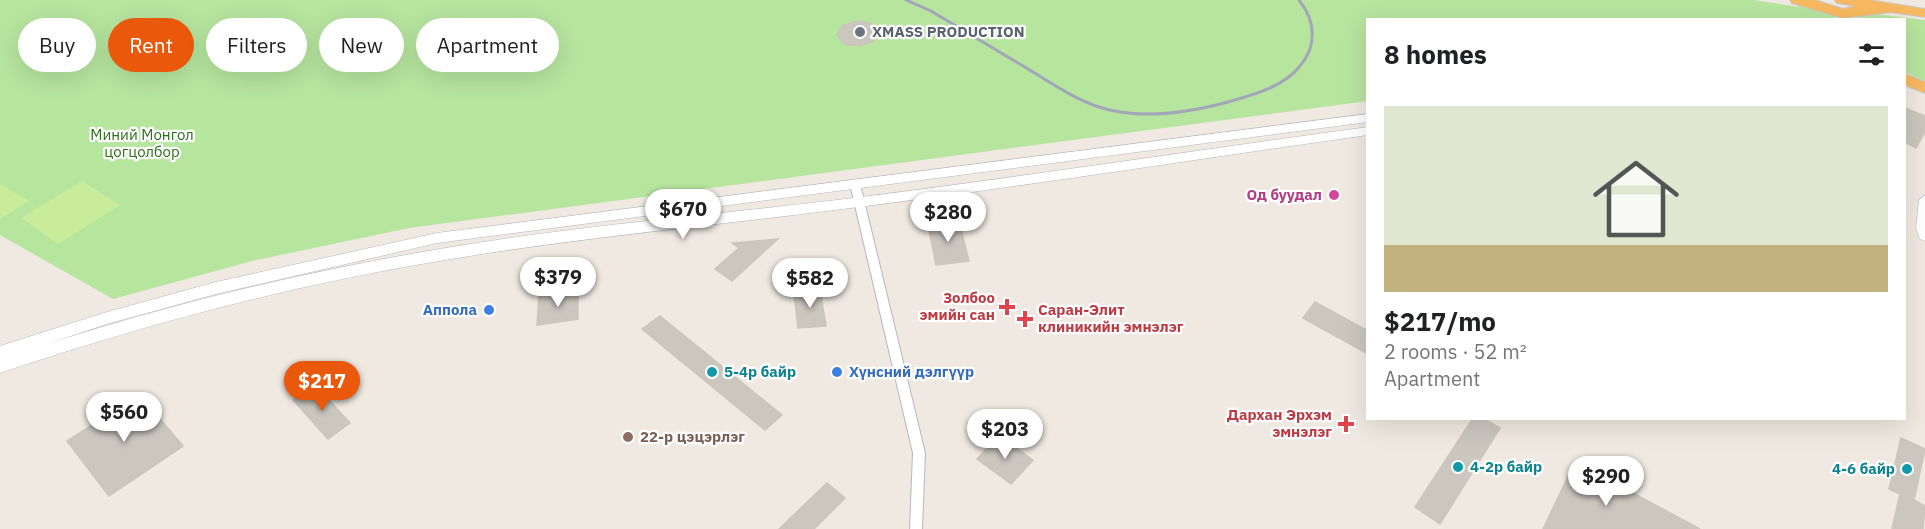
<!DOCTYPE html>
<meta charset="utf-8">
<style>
:root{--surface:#fff;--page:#f6f6f6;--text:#202124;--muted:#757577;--line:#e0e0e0;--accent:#ea580c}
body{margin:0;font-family:"IBM Plex Sans",sans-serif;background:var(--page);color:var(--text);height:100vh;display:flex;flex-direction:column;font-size:22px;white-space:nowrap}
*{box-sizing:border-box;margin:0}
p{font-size:20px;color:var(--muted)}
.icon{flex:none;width:33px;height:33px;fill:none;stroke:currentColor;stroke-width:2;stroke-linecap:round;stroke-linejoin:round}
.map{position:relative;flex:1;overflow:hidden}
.side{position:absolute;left:1366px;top:18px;width:540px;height:402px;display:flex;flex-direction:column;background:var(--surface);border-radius:0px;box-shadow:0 6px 24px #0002}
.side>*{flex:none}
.top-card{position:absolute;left:18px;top:18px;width:570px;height:54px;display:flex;gap:12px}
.price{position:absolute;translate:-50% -51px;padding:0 14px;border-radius:21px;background:#fff;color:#222;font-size:20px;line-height:39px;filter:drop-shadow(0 2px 3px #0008)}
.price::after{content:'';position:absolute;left:50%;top:36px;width:18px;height:14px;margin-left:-9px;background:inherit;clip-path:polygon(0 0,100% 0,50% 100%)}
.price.current{background:var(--accent);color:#fff}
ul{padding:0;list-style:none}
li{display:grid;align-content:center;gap:12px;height:318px;padding:0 18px}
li+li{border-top:2px solid var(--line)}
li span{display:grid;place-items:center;height:186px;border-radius:0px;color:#555}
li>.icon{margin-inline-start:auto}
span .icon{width:108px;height:108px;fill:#fffc;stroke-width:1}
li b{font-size:26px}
h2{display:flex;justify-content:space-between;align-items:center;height:72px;padding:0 18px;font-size:26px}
.pill{padding:0 21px;border-radius:27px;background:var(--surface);box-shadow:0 6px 24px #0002;font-size:21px;line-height:54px}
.pill.current{background:var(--accent);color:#fff}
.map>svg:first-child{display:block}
</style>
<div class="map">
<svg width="1925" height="529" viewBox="0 0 1925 529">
<rect width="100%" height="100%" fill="#efe9e1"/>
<g fill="#b6e59e">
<path d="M0 0H1754L1799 7 1798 3 1835 15 1836 19 1368 20V101L409 228 252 261 113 299 0 235Z"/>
<path d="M1867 13 1925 20V81L1905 72V20H1857L1859 16Z"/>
</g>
<g fill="#c9ec9a">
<path d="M82 181 120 205 58 244 21 218Z"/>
<path d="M0 184 29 201 0 219Z"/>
</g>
<g fill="#cbc7bf" stroke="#cbc5ba" stroke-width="1.5">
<path d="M856 21 871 23 879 31 874 41 860 46 844 44 837 35 842 26Z"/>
<path d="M1905 108 1925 116V132L1916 148 1905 142Z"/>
<path d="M959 221 969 261 936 265 928 225Z"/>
<path d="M778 239 732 281 715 269 739 248 732 243Z"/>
<path d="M820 289 826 326 798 328 794 293Z"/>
<path d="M578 290V319L537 325 539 296Z"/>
<path d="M1315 302 1368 331V354L1303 318Z"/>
<path d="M660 316 782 415 765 430 642 329Z"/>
<path d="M315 385 350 423 328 439 293 400Z"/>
<path d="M140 395 183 446 109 496 67 441 94 424 87 415 109 401 116 410Z"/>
<path d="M1473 418H1483L1500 428 1440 524 1415 507Z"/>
<path d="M999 436 1033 460 1011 484 977 459Z"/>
<path d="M1901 438 1925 449 1914 500 1925 506 1923 529H1892L1900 494 1889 489Z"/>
<path d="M1575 462 1700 529H1543Z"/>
<path d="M827 483 845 498 814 529H779Z"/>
</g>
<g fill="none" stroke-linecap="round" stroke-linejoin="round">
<g stroke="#b4b7c1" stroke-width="2">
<path id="minor" d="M855 181 860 184 925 453 922 529H910L913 453 850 184Z"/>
</g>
<g stroke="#b4b7c1" stroke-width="1">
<path id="tertiary" d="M1925 195V241L1920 239 1916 228 1919 200Z"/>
</g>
<g stroke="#b4b7c1" stroke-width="1">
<path id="secondary" d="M1368 114V122L437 243 216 294 107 324 23 352C173 302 327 266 483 242 601 224 719 214 837 200 1015 178 1191 151 1368 127V135C1190 160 1013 188 835 210 701 227 566 239 433 262 285 287 142 325 0 373V346L107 312 216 282 437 233Z"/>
</g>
<g stroke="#c9c9c9" stroke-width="2">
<g id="trunk">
<path d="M1790 0H1815L1843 9 1856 6 1837 3 1835 0H1869L1925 9V17L1891 12 1843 18 1792 3Z"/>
<path d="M1905 74 1925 82V93L1905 85Z"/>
</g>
</g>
<use href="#minor" fill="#fff" fill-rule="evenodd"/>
<use href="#tertiary" fill="#fff" fill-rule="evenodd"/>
<use href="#secondary" fill="#fff" fill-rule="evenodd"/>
<use href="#trunk" fill="#f8ba60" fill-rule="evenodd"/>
<path stroke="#a3a6b8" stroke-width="3" d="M906 0 931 11C965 31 999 52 1033 72 1058 87 1082 104 1110 110 1148 119 1191 112 1228 102 1252 95 1284 87 1300 66 1317 46 1316 21 1299 0"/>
</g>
<circle fill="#6b7280" stroke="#fff" stroke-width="2" cx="860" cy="32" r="6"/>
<circle fill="#d1479c" stroke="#fff" stroke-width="2" cx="1334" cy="195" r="6"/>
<g fill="#e0444e" stroke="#fff" stroke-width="2">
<path d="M1004 298h6v6h6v6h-6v6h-6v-6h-6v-6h6z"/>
<path d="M1022 310h6v6h6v6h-6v6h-6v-6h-6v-6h6z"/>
<path d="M1343 415h6v6h6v6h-6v6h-6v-6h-6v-6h6z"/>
</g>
<g fill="#3f7fe0" stroke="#fff" stroke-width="2">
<circle cx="489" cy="310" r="6"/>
<circle cx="837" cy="372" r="6"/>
</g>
<g fill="#0f9aa8" stroke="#fff" stroke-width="2">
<circle cx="712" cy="372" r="6"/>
<circle cx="1458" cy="467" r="6"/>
<circle cx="1907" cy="469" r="6"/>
</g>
<circle fill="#8d6e63" stroke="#fff" stroke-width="2" cx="628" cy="437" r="6"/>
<g text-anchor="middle" stroke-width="4.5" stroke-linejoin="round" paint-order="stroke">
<g font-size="15" font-weight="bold" fill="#5b616d" stroke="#fff" text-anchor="start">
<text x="872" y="37">XMASS PRODUCTION</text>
</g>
<g font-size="15" fill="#2c6e1b" stroke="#fff">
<text x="142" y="140">Миний Монгол<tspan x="142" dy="17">цогцолбор</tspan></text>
</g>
<g font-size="15" font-weight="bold" fill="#b23c85" stroke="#fff" text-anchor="end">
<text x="1322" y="200">Од буудал</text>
</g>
<g font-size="15" font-weight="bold" fill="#be3a42" stroke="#fff" text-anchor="end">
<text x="995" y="303">Золбоо<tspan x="995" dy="17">эмийн сан</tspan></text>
<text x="1038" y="315" text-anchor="start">Саран-Элит<tspan x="1038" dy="17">клиникийн эмнэлэг</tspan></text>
<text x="1332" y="420">Дархан Эрхэм<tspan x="1332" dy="17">эмнэлэг</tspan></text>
</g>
<g font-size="15" font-weight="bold" fill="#366cbe" stroke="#fff" text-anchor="end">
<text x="477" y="315">Аппола</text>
<text x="849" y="377" text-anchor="start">Хүнсний дэлгүүр</text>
</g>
<g font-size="15" font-weight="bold" fill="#0d838f" stroke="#fff" text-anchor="start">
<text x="724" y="377">5-4р байр</text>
<text x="1470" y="472">4-2р байр</text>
<text x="1895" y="474" text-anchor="end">4-6 байр</text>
</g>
<g font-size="15" font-weight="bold" fill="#785e54" stroke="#fff" text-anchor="start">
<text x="640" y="442">22-р цэцэрлэг</text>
</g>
</g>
</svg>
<b class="price" style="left:683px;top:240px">$670</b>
<b class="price" style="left:948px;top:243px">$280</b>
<b class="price" style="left:558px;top:308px">$379</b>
<b class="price" style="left:810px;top:309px">$582</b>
<b class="price current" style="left:322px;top:412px">$217</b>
<b class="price" style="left:124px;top:443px">$560</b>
<b class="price" style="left:1005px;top:460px">$203</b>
<b class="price" style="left:1606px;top:507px">$290</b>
<div class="top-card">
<a class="pill">Buy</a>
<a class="pill current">Rent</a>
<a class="pill">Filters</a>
<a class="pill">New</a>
<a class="pill">Apartment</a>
</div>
<section class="side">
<h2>8 homes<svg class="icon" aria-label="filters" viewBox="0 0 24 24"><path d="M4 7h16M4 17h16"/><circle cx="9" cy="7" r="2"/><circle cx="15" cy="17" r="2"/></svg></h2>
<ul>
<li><span style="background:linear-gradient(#dfe7d0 75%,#c2b280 0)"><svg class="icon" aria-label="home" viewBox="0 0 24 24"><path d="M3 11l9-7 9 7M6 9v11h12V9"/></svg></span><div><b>$217/mo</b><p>2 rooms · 52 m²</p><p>Apartment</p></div></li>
</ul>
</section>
</div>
